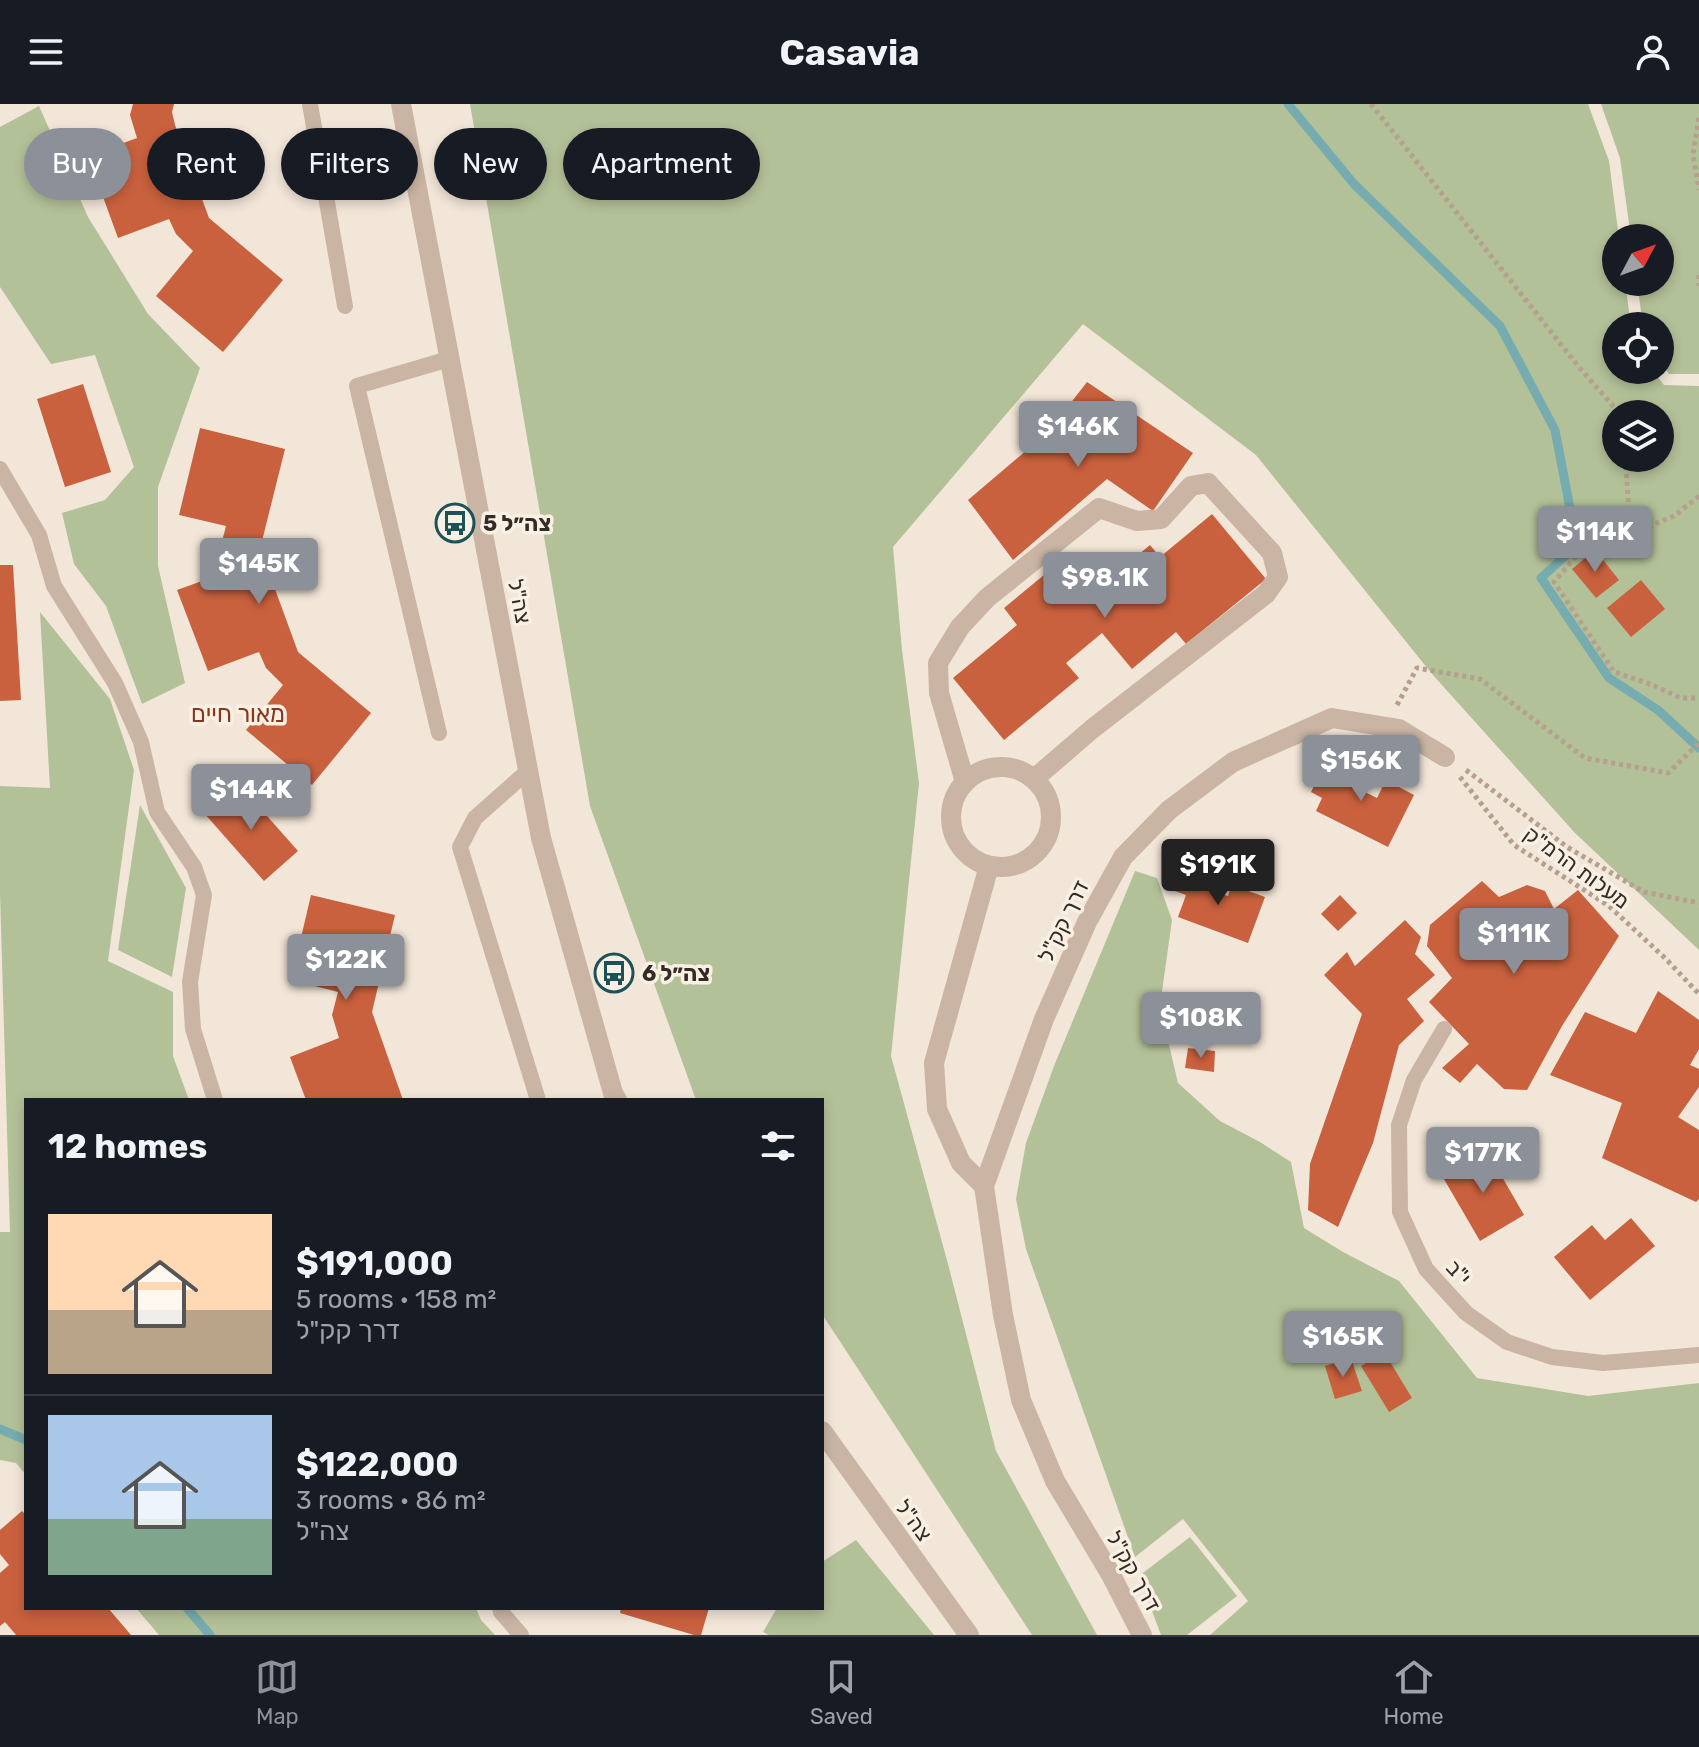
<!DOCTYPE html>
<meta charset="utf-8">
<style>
:root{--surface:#171b24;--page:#20242c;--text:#f1f3f6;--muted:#9ea1a6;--line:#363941;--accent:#8c9099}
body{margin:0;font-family:Rubik,Heebo,sans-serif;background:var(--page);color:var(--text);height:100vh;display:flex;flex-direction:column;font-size:30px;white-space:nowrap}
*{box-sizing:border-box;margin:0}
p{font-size:26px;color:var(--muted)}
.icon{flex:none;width:44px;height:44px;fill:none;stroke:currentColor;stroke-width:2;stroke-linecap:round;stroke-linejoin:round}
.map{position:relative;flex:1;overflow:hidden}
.panel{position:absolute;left:24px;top:994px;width:800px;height:512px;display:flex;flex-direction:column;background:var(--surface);border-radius:0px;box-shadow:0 4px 12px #0003}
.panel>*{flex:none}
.banner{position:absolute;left:24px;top:24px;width:800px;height:72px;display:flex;gap:16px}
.needle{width:52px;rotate:49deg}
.controls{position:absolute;left:1602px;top:120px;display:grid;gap:16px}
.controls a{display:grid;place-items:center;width:72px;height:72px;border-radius:50%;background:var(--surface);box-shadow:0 4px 12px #0003;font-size:40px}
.price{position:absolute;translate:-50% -68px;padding:0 18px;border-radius:8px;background:var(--accent);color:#fff;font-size:26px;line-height:52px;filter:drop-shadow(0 2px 4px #0008)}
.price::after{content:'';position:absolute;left:50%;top:48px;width:24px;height:18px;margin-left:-12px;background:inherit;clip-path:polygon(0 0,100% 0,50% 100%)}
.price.selected{background:#222;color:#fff}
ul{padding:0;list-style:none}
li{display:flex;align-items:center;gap:24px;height:200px;padding:0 24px}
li+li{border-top:2px solid var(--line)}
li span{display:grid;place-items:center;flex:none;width:224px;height:160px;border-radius:0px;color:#555}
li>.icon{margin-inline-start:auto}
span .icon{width:96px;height:96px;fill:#fffc;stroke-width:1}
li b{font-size:34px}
h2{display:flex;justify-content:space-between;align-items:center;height:96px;padding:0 24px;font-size:34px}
.tag{padding:0 28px;border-radius:36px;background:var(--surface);box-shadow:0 4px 12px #0003;font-size:28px;line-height:72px}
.tag.selected{background:var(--accent);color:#fff}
header{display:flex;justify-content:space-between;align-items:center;height:104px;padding:0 24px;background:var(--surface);font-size:36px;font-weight:700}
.tab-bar{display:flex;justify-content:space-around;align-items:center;height:112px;border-top:2px solid var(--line);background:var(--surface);font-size:22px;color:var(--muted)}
.tab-bar a{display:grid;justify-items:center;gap:4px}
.tab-bar .selected{color:var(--accent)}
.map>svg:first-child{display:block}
</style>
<header><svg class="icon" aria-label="menu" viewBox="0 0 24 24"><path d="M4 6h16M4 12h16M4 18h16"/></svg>Casavia<svg class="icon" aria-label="person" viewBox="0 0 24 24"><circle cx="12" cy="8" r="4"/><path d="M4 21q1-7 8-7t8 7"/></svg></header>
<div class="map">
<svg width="1699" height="1531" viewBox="0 0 1699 1531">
<rect width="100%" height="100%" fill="#f2e6d8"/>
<g fill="#b3c198" fill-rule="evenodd">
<path d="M470 0H1588L1609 57 1619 134H1616V178H1625L1631 222H1616V266H1652L1664 281 1699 282V846L1575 729 1432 570 1256 351 1083 220 893 443 902 546 919 679 891 952 948 1160 996 1347 1097 1531H1032L822 1210V996H696L590 702ZM1616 310H1660V354H1616Z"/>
<path d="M1601 0H1699V270H1669L1660 258V222H1643L1637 178H1660V134H1631L1620 54Z"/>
<path d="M39 2 88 113 148 210 200 264 158 383V462L185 579 142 600 106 502 74 460 62 409 105 396 134 363 95 251 51 260 0 183V23Z"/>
<path d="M40 508 110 595 134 666 108 857 173 888V952L189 996H26V1371L16 1359 0 1356V1128H10L0 789V682L50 684Z"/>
<path d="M140 701 186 784 172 873 118 846Z"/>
<path d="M1135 767 1157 774 1172 816 1160 902 1178 979 1220 1017 1260 1038 1291 1058 1304 1124 1343 1148 1399 1177 1477 1274 1588 1292 1699 1279V1531H1210L1248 1497 1183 1415 1135 1453 1026 1145 1016 1095 1026 1039 1054 962Z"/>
<path d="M1190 1433 1237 1492 1187 1531H1161L1139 1472Z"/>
<path d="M856 1436 934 1531H769L763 1528 777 1504H822V1458Z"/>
<path d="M136 1504H476L481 1516 495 1531H159Z"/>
</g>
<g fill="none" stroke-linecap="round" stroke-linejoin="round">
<g stroke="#76acaf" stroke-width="9">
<path d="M1288 0 1354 80 1500 222 1555 326 1577 441 1541 474 1609 574 1658 606 1699 644"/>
<path d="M0 1325 26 1336"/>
<path d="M187 1504 210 1531"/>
</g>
</g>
<g fill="#c9613e">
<path d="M133 0H174L172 8 175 21 209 114 283 176 223 248 156 192 193 147 176 130 169 115 118 134 88 52 137 34 130 11Z"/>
<path d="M1087 278 1193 349 1153 407 1107 375 1013 456 968 396 1048 328Z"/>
<path d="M83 280 111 368 65 383 37 295Z"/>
<path d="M200 324 285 345 261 441 264 455 298 548 371 609 312 681 246 626 283 581 266 564 259 548 208 567 177 486 227 468 220 445 226 422 179 411Z"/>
<path d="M1212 410 1266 475 1186 540 1176 528 1132 565 1102 529 1066 559 1079 574 1004 636 953 574 1017 521 1004 504 1067 452 1096 486 1150 441 1160 453Z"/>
<path d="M1595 446 1619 476 1596 494 1572 465Z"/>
<path d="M0 461H13L21 596 0 597Z"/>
<path d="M1641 476 1665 505 1631 533 1607 504Z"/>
<path d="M1328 654 1361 670 1355 683 1377 694 1386 676 1414 691 1388 743 1316 707 1322 694 1311 688Z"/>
<path d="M238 679 298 747 264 777 204 709Z"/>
<path d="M1181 763 1202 771 1198 781 1228 792 1232 781 1265 793 1248 839 1178 813 1186 791 1172 786Z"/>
<path d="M1482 777 1499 793 1527 781 1545 787 1554 805 1578 786 1619 832 1562 922 1527 986 1504 985 1477 960 1460 979 1442 964 1469 940 1429 898 1452 874 1427 842 1430 821Z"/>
<path d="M311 791 395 811 372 908 403 996H306L290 953 339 934 332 911 338 888 291 876Z"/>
<path d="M1340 791 1357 809 1338 827 1321 810Z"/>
<path d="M1405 816 1421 833 1415 850 1435 871 1407 895 1424 917 1399 941 1373 1039 1338 1123 1308 1106 1310 1060 1362 910 1324 871 1347 848 1355 862Z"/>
<path d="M1658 887 1699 916V945L1690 961 1699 965V983L1678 1013 1699 1026V1095L1696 1098 1602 1054 1622 999 1550 971 1585 908 1636 929Z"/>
<path d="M1188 944 1215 947 1214 968 1185 964Z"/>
<path d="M1486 1045 1524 1111 1480 1137 1441 1070Z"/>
<path d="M1631 1114 1655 1142 1590 1196 1554 1153 1592 1121 1605 1136Z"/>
<path d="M1384 1248 1412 1294 1389 1308 1361 1262Z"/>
<path d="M1351 1254 1362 1287 1335 1295 1325 1262Z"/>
<path d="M22 1407 26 1411V1504H108L131 1531H16L5 1518 0 1522V1469L9 1461 0 1450V1426Z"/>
<path d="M621 1504H709L701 1531H694L620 1509Z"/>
</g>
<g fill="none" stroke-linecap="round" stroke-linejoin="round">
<g stroke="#b59f8e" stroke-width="5" stroke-dasharray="4 4" stroke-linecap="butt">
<path d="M1371 0 1578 262 1620 310"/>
<path d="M1699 14 1693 50 1699 86"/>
<path d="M1699 171V182"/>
<path d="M1625 354 1631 430"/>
<path d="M1699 392 1674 412 1631 430H1595L1554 478 1614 568 1653 581 1681 594H1699"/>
<path d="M1397 601 1417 564 1480 575 1585 654 1668 669 1699 639"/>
<path d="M1466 666 1567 743 1644 788 1699 799"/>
<path d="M1460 673 1514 741 1609 802 1665 854 1699 890"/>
</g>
<g stroke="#cab5a4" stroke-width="16">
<path d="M310 0 345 202"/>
<path d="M0 365 39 431 54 482 115 579 141 638 157 708 194 763 204 791 190 878 193 925 215 996"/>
<path d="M439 629 357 282 449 255"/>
<path d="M528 667 475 714 460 743 538 996"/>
<path d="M1444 925 1414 976 1399 1021 1400 1108 1426 1165 1466 1209 1507 1238 1552 1253 1603 1259 1699 1251"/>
<path d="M500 1504 501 1508 521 1531"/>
</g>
<g stroke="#cab5a4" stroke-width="20">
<circle cx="1001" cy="713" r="50"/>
<path d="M965 678 939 589 938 559 960 523 987 494 1099 404 1137 417 1161 415 1191 382 1208 379 1272 449 1278 473 1266 490 1092 625 1034 675"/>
<path d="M984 1082 961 1059 937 1005 934 959 989 762"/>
<path d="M1142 1531 1110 1469 1055 1377 1021 1296 1003 1211 984 1082 1044 915 1087 818 1123 753 1169 706 1233 658 1332 614 1399 625 1445 653"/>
</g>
<g stroke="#cab5a4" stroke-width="20">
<path d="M401 0 541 734 613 989 617 996"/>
<path d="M822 1327 969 1531"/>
</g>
</g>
<defs>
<g id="bus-ring" transform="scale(2)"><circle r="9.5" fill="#f9f0e4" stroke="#1b5257" stroke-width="1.5"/><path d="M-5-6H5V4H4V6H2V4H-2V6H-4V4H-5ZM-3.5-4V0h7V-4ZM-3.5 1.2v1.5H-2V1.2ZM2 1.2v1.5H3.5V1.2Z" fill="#1b5257"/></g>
</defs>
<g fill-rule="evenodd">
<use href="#bus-ring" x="455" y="419"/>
<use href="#bus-ring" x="614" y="869"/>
</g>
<g text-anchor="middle" stroke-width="7" stroke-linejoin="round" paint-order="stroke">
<g font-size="22" font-weight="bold" fill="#352b26" stroke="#f9f0e4" text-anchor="start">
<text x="483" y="427">צה״ל 5</text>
<text x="642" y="877">צה״ל 6</text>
</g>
<g font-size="22" fill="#352b26" stroke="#f9f0e4">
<text transform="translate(520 497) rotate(79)" y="8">צה"ל</text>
<text transform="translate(1577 763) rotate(36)" y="8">מעלות הרמ"ק</text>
<text transform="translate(1063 817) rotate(-64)" y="8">דרך קק"ל</text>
<text transform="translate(1459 1168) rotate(47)" y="8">י"ב</text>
<text transform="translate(914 1416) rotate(54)" y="8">צה"ל</text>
<text transform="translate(1134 1467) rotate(61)" y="8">דרך קק"ל</text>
</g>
<g font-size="24" fill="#86371d" stroke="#f9f0e4">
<text x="238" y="618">מאור חיים</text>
</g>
</g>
</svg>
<div class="controls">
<a><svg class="needle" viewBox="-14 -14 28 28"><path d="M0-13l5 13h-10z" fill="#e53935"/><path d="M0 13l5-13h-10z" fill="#9ea1a6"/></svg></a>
<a><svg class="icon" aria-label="locate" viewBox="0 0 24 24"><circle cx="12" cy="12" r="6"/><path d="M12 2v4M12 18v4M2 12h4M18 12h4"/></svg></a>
<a><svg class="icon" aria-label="layers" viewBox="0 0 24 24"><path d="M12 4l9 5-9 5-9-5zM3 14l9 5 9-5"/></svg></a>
</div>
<b class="price" style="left:1078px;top:365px">$146K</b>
<b class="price" style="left:1595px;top:470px">$114K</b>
<b class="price" style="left:259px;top:502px">$145K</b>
<b class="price" style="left:1105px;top:516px">$98.1K</b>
<b class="price" style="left:1361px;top:699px">$156K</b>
<b class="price" style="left:251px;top:728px">$144K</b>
<b class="price selected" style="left:1218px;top:803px">$191K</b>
<b class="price" style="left:1514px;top:872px">$111K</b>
<b class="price" style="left:346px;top:898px">$122K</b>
<b class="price" style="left:1201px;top:956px">$108K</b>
<b class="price" style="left:1483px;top:1091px">$177K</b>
<b class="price" style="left:1343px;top:1275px">$165K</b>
<div class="banner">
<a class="tag selected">Buy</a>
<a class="tag">Rent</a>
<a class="tag">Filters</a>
<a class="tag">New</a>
<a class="tag">Apartment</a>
</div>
<section class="panel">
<h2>12 homes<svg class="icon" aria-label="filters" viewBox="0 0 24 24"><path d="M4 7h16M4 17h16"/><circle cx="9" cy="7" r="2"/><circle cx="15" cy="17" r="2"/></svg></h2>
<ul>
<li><span style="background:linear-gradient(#ffd9b3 60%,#b9a48a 0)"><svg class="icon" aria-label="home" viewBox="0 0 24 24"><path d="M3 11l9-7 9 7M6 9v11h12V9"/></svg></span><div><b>$191,000</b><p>5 rooms · 158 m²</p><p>דרך קק&quot;ל</p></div></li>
<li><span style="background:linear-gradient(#a9c7e8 65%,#7fa58c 0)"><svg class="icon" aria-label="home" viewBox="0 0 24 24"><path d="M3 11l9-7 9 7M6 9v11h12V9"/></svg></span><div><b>$122,000</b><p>3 rooms · 86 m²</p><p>צה&quot;ל</p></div></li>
</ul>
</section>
</div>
<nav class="tab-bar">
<a class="selected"><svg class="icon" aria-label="map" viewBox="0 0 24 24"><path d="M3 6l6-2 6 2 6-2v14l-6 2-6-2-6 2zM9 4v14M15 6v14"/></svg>Map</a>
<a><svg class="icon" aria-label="saved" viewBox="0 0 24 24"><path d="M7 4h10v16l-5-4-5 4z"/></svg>Saved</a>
<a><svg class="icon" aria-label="home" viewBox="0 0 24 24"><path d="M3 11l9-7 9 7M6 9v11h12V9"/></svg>Home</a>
</nav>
